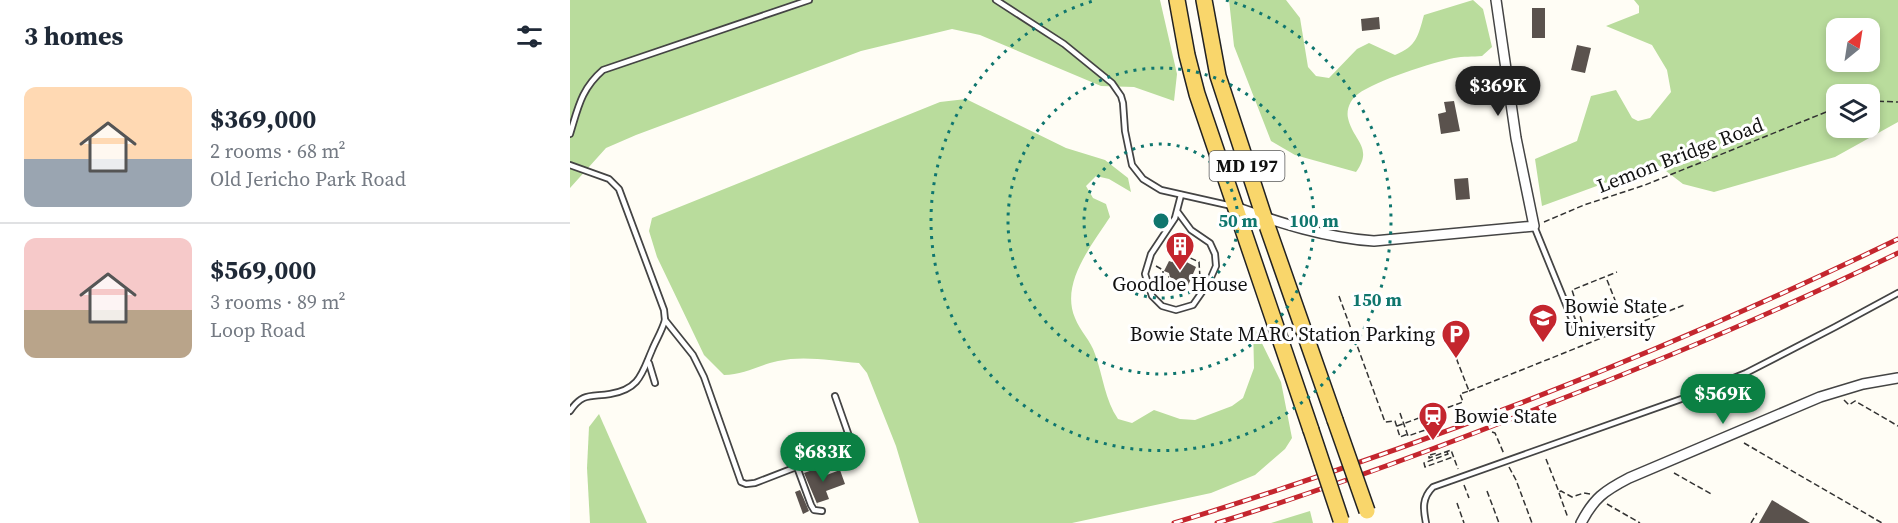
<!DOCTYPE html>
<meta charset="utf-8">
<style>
:root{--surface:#fff;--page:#f6f6f7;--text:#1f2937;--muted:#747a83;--line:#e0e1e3;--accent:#0b8043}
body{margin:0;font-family:"Source Serif 4",serif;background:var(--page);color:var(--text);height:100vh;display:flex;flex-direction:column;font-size:22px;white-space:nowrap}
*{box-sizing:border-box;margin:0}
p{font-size:20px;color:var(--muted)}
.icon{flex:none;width:33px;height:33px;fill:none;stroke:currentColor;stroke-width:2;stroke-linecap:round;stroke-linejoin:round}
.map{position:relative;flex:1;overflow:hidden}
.side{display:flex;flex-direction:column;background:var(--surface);width:570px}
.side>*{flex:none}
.needle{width:39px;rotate:30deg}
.fabs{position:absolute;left:1256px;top:18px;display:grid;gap:12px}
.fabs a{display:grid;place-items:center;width:54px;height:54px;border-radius:12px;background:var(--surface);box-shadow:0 3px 9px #0003;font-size:30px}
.price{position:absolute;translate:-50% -51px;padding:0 14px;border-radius:21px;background:var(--accent);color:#fff;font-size:20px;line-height:39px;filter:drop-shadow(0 2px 3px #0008)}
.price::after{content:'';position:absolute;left:50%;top:36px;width:18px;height:14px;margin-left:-9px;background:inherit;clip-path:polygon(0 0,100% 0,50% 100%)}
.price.selected{background:#222;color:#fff}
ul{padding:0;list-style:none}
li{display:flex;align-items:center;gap:18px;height:150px;padding:0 24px}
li+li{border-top:2px solid var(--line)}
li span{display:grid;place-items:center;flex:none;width:168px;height:120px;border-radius:12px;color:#555}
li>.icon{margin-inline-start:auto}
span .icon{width:72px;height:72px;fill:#fffc;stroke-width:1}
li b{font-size:26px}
h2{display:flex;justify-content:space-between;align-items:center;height:72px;padding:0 24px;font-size:26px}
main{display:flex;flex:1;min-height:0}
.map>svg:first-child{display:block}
</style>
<main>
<section class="side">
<h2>3 homes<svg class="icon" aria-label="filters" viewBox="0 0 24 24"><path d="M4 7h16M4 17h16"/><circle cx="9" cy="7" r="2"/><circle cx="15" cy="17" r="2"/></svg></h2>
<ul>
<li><span style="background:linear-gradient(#ffd9b3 60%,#9aa5b1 0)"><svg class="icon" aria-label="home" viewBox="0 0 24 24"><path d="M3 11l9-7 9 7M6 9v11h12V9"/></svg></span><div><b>$369,000</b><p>2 rooms · 68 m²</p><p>Old Jericho Park Road</p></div></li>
<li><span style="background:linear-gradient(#f6c9c9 60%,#b9a48a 0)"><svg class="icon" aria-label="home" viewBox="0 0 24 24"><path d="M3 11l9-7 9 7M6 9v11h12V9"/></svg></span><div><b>$569,000</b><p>3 rooms · 89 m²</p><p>Loop Road</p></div></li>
</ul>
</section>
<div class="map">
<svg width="1328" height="523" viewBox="0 0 1328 523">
<rect width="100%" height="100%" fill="#fffdf5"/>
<g fill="#b9dc9c" fill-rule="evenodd">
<path d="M0 0H590L607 74 604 101 564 87 531 86 410 35 382 29 291 51 66 135 36 148 0 188Z"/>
<path d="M659 0H716L730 18 738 67 746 76 759 78 787 49 799 43 825 55C847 46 848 36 854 15L903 0 913 9 922 47 912 56C903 57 893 56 884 58 861 63 807 80 788 94 781 99 776 109 778 118 783 141 804 147 786 172L725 155 701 141 664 46Z"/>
<path d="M1064 0H1328V122L1265 157 1144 192 1113 184 1087 164 972 206 965 159 1007 141 1021 96 1046 90 1062 118 1068 121 1080 118 1101 92 1097 70 1082 45 1036 26 1069 13V6ZM1266 28H1299V62H1266ZM1266 94H1299V128H1266Z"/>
<path d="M396 99 496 148 535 160 558 178 561 192 539 179 526 176 516 186 523 198 536 204 540 217C522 245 490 283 505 318 510 331 521 341 525 354 533 376 535 400 548 419L562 423 584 410 610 419 625 420 662 406 673 398 684 368 683 325 711 382 722 438 715 449 685 475 641 493 502 523H349L326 446 297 373 289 363C263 361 234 355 208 361 189 365 173 375 154 375L134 355 87 257 79 231 82 218 370 102Z"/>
<path d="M29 414 77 523H20L17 468 19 427Z"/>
<path d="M740 511 743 523H701Z"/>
</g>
<g fill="#5a524d">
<rect x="962" y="8" width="13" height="30"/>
<path d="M809 17 810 29 792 31 791 19Z"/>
<path d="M1007 45 1021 48 1015 73 1001 70Z"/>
<path d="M884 101 890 131 871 134 868 114 876 112 874 102Z"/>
<path d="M898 178 900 199 886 200 884 179Z"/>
<path d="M607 257 626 267 617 288 603 281 604 279 600 277 599 273 594 271 599 261 602 262Z"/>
<path d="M248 468 251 477 270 470 275 484 256 491 259 499 247 503 248 506 234 473Z"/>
<path d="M230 490 239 511 233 514 225 492Z"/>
<path d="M1202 500 1240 523H1189Z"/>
</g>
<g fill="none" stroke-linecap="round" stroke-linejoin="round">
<g stroke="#444" stroke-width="8">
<g id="lane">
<path d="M426 0 494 44 542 83 551 96 553 103 555 131 562 165 573 179 591 190 662 206"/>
<path d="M0 134C8 108 11 89 33 70L239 0"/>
<path d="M0 165 39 179 49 189 94 310 95 320 123 355 134 377 171 482 176 484 185 483 278 447 279 436 265 396"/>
<path d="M607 211 621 230 640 243 645 254 646 266 639 282 623 305 606 310 592 306 582 296 575 274 581 254 605 218 611 195"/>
<path d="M964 226 1008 334"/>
<path d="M79 363 85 383"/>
<path d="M0 411C13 392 21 397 40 394 70 389 72 373 82 350 86 340 92 331 95 320"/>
<path d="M227 467 241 505 244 510 252 511"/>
<path d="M856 523C853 508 852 498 863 487L1117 397 1176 373 1265 327 1328 293"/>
</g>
</g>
<g stroke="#444" stroke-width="12">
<g id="street">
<path d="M665 207C710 223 756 238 804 241L964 226 946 138 926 0"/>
<path d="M1011 523C1024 498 1034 491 1059 478L1250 397 1293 384 1328 378"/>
</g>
</g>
<g stroke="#222" stroke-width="18">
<g id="primary">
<path d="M607 0 617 55 627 94 741 430"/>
<path d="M634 0 648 76 694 217 765 420"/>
</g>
</g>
<g stroke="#333" stroke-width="1.5" stroke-dasharray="6 3" stroke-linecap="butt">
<path d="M1299 101 1328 102"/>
<path d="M974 222 1014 205 1075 185 1266 108"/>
<path d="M596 247 629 262 630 278 632 279"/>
<path d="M586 266 593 270V274L599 277"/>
<path d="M1037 280 1047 305"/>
<path d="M769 296 815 422 825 421 830 437 838 434"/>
<path d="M1012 322 1002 290 1047 272"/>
<path d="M899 391 1114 305"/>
<path d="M1274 400 1279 405 1285 401 1328 426"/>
<path d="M830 413 838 436 858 429"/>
<path d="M827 426 893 402 890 394 899 391 876 332 888 326"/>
<path d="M922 432 925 433 934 454"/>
<path d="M1174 443 1312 523"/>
<path d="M877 452 878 454 854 463 855 467 883 457"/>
<path d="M860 455 867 453"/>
<path d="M859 456V458L881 450 888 469"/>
<path d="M976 459 989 492 991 491 1002 497 1014 493 1020 494"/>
<path d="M939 467 946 480 962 523"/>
<path d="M1104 473 1143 495"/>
<path d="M894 485 899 498"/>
<path d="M917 491 929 523"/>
<path d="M989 493 998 518"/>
<path d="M887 503 894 523"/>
<path d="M1037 504 1070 523"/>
<path d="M1181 523 1187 513"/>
</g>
<use href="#lane" stroke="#fff" stroke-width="4.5"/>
<use href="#street" stroke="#fff" stroke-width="9"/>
<use href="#primary" stroke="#f9d66b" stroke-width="15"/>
<g stroke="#c4262e" stroke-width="5">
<g id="rail">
<path d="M604 523C852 447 1095 352 1328 239"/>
<path d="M647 523C760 488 871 447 981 403 1099 357 1215 308 1328 253"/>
</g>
</g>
<use href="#rail" stroke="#fff" stroke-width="3" stroke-dasharray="9" stroke-linecap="butt"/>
<g stroke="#222" stroke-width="18" stroke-linecap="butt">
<g id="primary-bridge">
<path d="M765 420 797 511"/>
<path d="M741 430 771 520"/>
</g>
</g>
<use href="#primary-bridge" stroke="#f9d66b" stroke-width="15"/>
</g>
<g fill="none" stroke="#0f766e" stroke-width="3" stroke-dasharray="3 6">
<circle cx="591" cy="221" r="77"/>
<circle cx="591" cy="221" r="153"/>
<path d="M656 0A230 230 0 1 1 526 0"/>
</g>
<defs>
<g id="building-pin" transform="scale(1.5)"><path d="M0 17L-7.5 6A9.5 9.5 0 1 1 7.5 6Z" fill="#c4262e" stroke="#fff"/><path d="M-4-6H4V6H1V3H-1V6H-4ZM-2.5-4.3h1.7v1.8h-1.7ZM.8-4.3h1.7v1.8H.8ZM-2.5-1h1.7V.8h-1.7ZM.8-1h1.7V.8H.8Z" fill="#fff"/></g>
<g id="university-pin" transform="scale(1.5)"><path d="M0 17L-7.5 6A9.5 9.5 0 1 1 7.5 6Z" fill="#c4262e" stroke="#fff"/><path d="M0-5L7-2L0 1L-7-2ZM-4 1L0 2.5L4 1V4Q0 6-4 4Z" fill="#fff"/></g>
<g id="parking-pin" transform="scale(1.5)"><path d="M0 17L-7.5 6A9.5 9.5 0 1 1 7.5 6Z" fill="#c4262e" stroke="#fff"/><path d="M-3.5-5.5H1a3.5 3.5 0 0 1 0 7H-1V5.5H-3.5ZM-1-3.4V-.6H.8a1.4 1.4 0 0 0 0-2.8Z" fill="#fff"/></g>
<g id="station-pin" transform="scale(1.5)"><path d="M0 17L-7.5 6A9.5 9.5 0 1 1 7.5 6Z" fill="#c4262e" stroke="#fff"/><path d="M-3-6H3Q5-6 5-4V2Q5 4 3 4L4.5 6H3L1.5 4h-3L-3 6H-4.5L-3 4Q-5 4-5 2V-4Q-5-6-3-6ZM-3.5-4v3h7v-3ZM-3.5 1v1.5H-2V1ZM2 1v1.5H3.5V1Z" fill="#fff"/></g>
</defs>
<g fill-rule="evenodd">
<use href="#building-pin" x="610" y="246"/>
<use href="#university-pin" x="973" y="318"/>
<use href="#parking-pin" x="886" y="334"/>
<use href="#station-pin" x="863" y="416"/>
</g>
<g text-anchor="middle" stroke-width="6" stroke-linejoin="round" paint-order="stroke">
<rect fill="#fff" stroke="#585858" stroke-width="1.5" x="639.5" y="151" width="75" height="30" rx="4.5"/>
<g font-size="18" font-weight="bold" fill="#111">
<text x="677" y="172">MD 197</text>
</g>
<g font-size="20" fill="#111" stroke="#fff">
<text transform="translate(1110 155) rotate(-21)" y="7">Lemon Bridge Road</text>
</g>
<g font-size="20" fill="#111" stroke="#fff" text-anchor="start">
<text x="610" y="291" text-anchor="middle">Goodloe House</text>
<text x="994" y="313">Bowie State<tspan x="994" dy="23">University</tspan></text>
<text x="865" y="341" text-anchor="end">Bowie State MARC Station Parking</text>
<text x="884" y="423">Bowie State</text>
</g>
</g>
<circle cx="591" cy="221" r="9" fill="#0f766e" stroke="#fff" stroke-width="3"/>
<g font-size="18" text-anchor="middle" font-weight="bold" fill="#0f766e" stroke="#fff" stroke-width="6" stroke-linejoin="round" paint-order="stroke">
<text x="668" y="227">50 m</text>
<text x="744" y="227">100 m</text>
<text x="807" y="306">150 m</text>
</g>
</svg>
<div class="fabs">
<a><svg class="needle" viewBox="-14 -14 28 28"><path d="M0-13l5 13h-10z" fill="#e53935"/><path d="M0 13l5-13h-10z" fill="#747a83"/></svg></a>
<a><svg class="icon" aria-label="layers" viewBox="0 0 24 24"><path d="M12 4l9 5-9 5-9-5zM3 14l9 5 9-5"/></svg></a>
</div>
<b class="price selected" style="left:928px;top:117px">$369K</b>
<b class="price" style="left:1153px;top:425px">$569K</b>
<b class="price" style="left:253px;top:483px">$683K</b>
</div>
</main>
